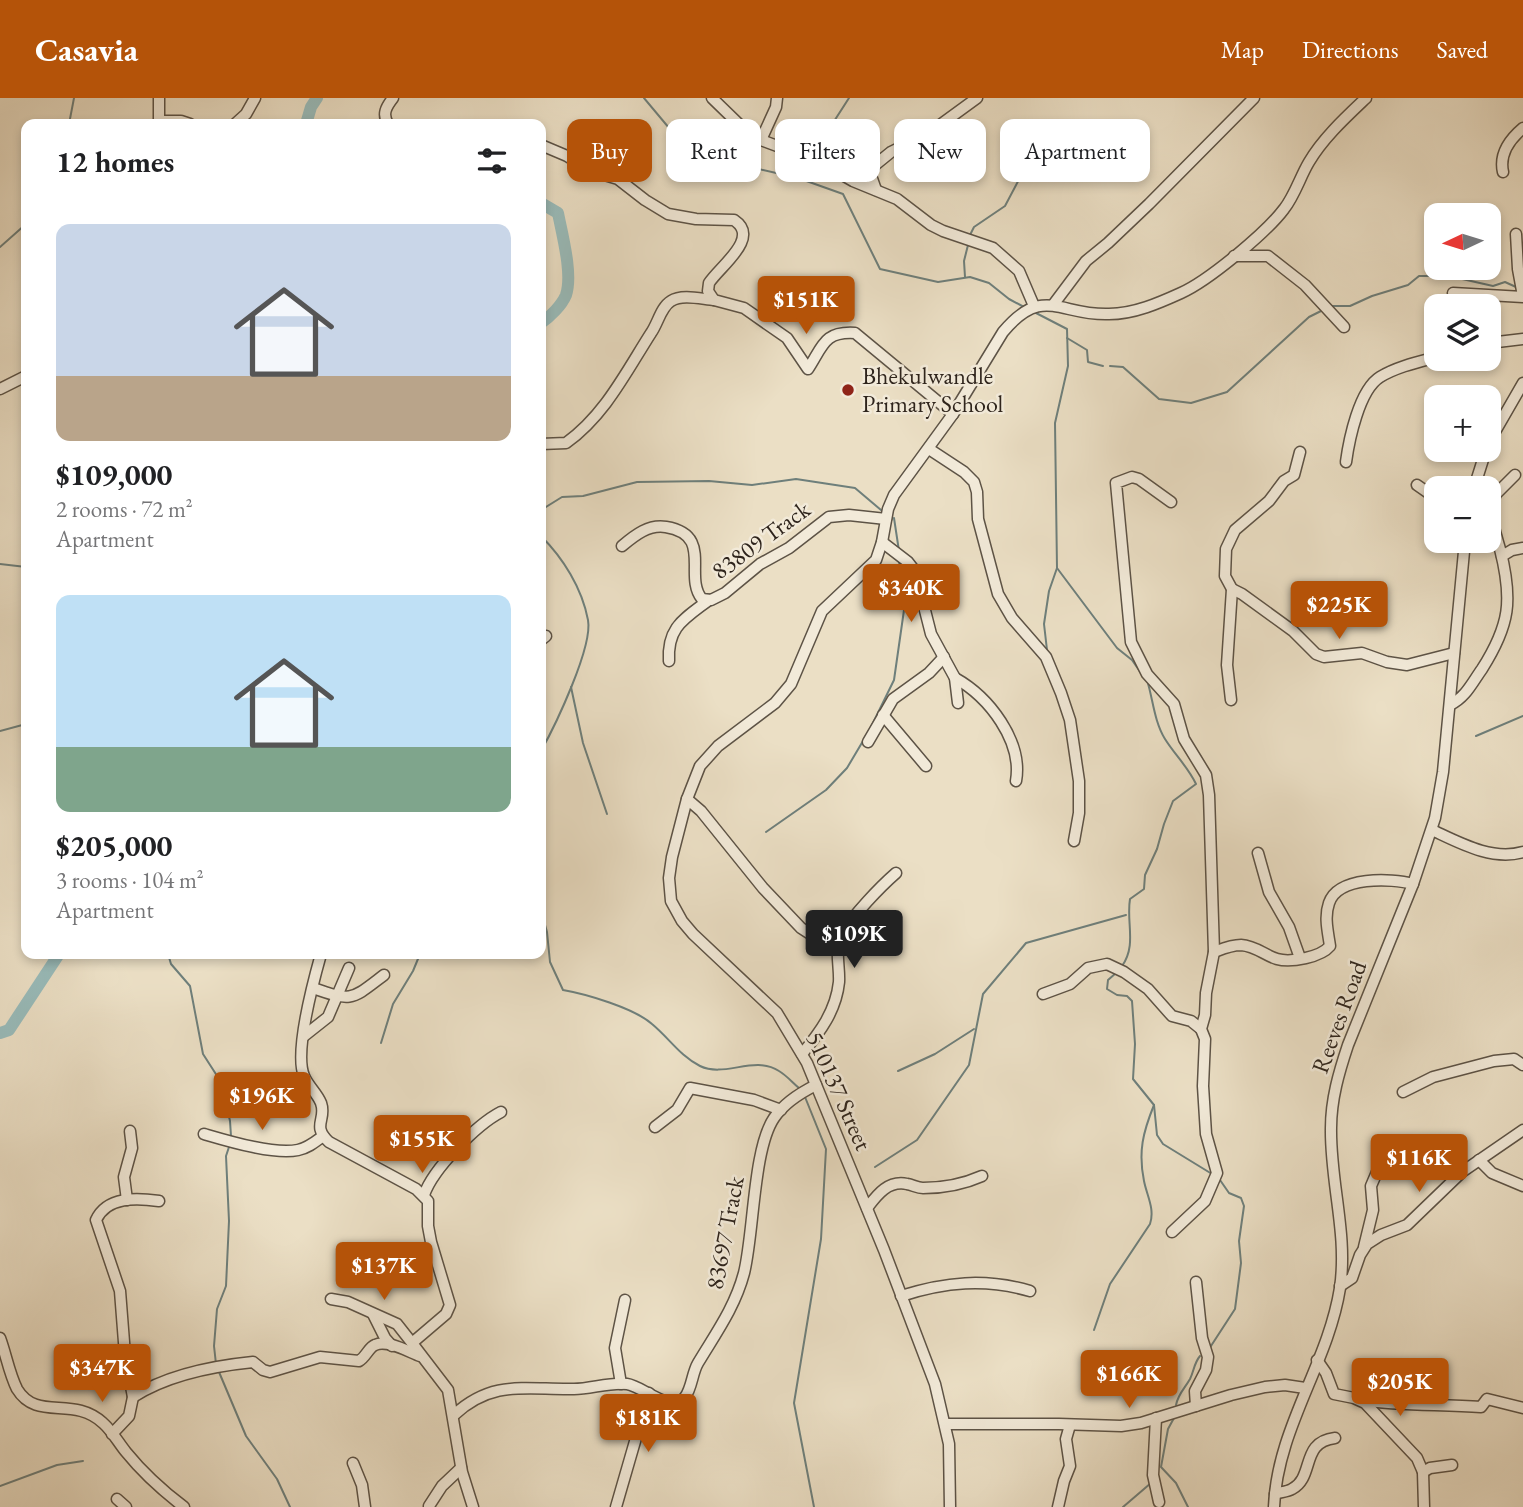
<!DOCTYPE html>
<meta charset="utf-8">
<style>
:root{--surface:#fff;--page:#f6f6f6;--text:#202124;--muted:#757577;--accent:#b45309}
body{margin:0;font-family:"EB Garamond",serif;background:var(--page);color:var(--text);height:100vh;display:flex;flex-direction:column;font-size:26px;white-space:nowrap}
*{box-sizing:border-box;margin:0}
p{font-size:23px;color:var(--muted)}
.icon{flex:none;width:38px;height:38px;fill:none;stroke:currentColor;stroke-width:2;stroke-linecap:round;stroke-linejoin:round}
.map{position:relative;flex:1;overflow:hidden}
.sheet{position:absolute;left:21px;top:21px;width:525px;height:840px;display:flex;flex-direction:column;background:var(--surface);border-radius:14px;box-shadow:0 4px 10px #0003}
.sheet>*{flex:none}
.top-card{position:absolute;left:567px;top:21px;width:665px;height:63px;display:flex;gap:14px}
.needle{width:46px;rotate:266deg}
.tools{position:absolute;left:1424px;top:105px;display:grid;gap:14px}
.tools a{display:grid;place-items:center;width:77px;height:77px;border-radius:14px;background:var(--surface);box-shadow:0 4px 10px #0003;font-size:35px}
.price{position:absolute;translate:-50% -60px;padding:0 16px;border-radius:7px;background:var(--accent);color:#fff;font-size:23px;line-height:46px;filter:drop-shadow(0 2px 4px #0008)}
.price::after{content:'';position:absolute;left:50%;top:42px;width:21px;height:16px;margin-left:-10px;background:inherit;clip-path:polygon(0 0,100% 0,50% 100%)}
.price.current{background:#222;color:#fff}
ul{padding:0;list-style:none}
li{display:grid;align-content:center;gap:14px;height:371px;padding:0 35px}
li span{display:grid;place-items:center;height:217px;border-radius:14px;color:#555}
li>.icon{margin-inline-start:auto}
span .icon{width:126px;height:126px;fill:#fffc;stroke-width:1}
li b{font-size:30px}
h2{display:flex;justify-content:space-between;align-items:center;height:84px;padding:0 35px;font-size:30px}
.tag{padding:0 24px;border-radius:14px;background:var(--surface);box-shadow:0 4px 10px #0003;font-size:24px;line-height:63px}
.tag.current{background:var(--accent);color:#fff}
header{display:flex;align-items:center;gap:42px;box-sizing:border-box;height:98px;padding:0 35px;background:var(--accent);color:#fff}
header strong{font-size:33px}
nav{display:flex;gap:38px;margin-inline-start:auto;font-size:24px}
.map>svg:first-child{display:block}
</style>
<header>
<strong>Casavia</strong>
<nav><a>Map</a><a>Directions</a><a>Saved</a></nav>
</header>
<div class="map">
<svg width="1523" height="1409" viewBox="0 0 1523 1409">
<rect width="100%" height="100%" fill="#ebdfc5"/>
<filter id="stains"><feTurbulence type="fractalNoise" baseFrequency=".00286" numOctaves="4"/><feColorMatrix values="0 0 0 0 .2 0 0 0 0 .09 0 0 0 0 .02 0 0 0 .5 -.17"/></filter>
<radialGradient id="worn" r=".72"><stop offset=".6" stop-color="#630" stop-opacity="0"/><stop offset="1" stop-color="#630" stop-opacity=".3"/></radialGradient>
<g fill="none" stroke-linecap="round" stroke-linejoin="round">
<g stroke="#6e7f7b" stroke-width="2">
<path d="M644 0 695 61 730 68 750 69 798 80 843 96 880 171 938 184 970 179 989 185 1009 201 1024 209"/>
<path d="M69 26 74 0"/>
<path d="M813 56 849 0"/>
<path d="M791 79 807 65"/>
<path d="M970 137 974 129 1005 108 1033 55 1049 39"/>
<path d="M0 149 26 126"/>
<path d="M965 179 964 163 968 147"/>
<path d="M1330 208H1350L1372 198 1408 187 1419 178H1449L1493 188 1505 184 1516 189"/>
<path d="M1036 215 1067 231 1068 268 1055 325 1057 470 1049 493 1044 526 1047 552"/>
<path d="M1067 240 1087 252 1088 264 1103 268"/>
<path d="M1110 268 1123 269 1159 301 1191 305 1227 294 1309 219 1323 212"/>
<path d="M541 412 562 399 583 398 637 384 709 383 752 387 796 381 855 390 881 412"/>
<path d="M894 420 899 453"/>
<path d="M541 438C563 460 582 490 588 522 593 549 555 628 541 653"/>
<path d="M0 466 26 469"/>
<path d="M1057 470 1117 550 1132 562 1141 575"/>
<path d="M571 589 583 645 607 716"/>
<path d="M871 629 894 582 904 512 899 462"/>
<path d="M0 633 26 626"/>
<path d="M1476 638 1523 618"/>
<path d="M766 734 826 692 847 670 863 643"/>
<path d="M541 813 547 834 550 864 563 892C586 896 634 910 652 926 669 940 680 958 700 968 725 980 754 957 779 973 786 977 793 985 799 990"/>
<path d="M168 856 171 866 190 888 203 956 221 984 230 1023 231 1038"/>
<path d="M1122 868C1137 847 1126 824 1130 801L1144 791 1145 777 1157 751 1164 726 1173 703 1196 686C1188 669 1175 657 1165 641 1154 623 1153 601 1147 582"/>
<path d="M1116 875 1108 882 1107 891 1117 897 1127 898 1132 903 1135 946 1133 981 1154 1007 1157 1037 1163 1046 1212 1076"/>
<path d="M381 945 393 906 413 873 420 856"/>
<path d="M898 973 935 956 974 931"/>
<path d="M805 999 826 1051 821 1141 794 1305 814 1409"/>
<path d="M875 1069 917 1042 969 967 983 896 1026 845 1126 817"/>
<path d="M1094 1232 1110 1186 1150 1126C1155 1111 1147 1098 1144 1083 1138 1054 1143 1034 1154 1007"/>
<path d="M1209 1251 1235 1211 1241 1165 1239 1143 1244 1108 1241 1100 1229 1095 1220 1082"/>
<path d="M216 1266 214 1248 217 1211 226 1188 229 1123 226 1058 230 1046"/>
<path d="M219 1274 246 1338 277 1381 290 1409"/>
<path d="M1176 1307C1178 1296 1185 1290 1190 1281 1194 1273 1194 1265 1200 1258"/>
<path d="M1174 1320 1168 1331 1161 1369 1176 1385 1188 1409"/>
<path d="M0 1388 57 1367 83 1363"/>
<path d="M1123 1409 1151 1385"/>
</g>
<g stroke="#99bcbb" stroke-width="12">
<path d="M306 26 311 9 317 0"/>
<path d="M541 105 558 115C562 136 573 176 566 197 562 207 550 219 541 225"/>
<path d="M0 935 9 932 59 856"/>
</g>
<g stroke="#5d5346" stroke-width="13">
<g id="minor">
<path d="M712 0 748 35 761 42 820 64 853 83 897 101 931 127 943 133 993 150 1019 173 1034 208"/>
<path d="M159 23H181L190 26"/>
<path d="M159 26V0"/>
<path d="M235 26 246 16 255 0"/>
<path d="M388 26C382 16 386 9 393 0"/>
<path d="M761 42 776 9 777 0"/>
<path d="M541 47 567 58 591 73 618 81 645 102 668 116 696 121 734 122C761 140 720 168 709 185L708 193 714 202 744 210 787 240 808 271C823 248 824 233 855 235L953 316"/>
<path d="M1503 74C1499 56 1510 41 1523 30"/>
<path d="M876 92 870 75 875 67 891 54 929 35 977 0"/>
<path d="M1516 136 1518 171 1523 198"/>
<path d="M1234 158H1268L1305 187 1344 229"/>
<path d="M1453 195 1523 199"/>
<path d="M1053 207 1086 163 1108 145 1149 106 1254 0"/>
<path d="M1489 245 1523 241"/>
<path d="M0 291 26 278"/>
<path d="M1489 344 1523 285"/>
<path d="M541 346 566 345C605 317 626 274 651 235 658 225 661 209 671 203 682 196 701 201 714 202"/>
<path d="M929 351 964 374 974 384 977 394 978 421 998 496 1012 520 1046 559 1061 595 1070 622 1079 683V715L1074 743"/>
<path d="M1346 364C1349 342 1359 292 1380 279 1396 269 1418 264 1437 259"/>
<path d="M1417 387 1437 401"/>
<path d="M1474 390 1486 352"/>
<path d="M1171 404 1139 381 1132 379 1116 385 1131 544 1147 576 1174 606 1184 641 1206 677 1209 697 1214 854 1206 895 1205 917 1201 931 1205 941 1203 988 1206 1036 1217 1075 1205 1103 1172 1134"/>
<path d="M882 444 908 464 915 473 931 536 955 580 958 605"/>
<path d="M622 448C635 437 649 426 666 429 714 437 683 478 702 501L711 502 725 495 760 466 789 450 829 419 849 417 886 421"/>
<path d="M1502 458 1512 452 1523 450"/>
<path d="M1232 491 1242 496 1293 533 1316 556 1324 559 1362 555 1387 564 1407 567 1454 555"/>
<path d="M541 542 546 538"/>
<path d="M669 563C667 529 684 521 709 502"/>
<path d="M955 580C989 599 1023 643 1016 683"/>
<path d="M1231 602 1227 567 1232 491 1225 478 1226 451 1235 432 1269 403 1284 383 1294 377 1300 354"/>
<path d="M1450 607C1466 599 1472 585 1482 571 1510 527 1513 502 1500 451 1496 437 1491 423 1491 408L1496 396 1515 377"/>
<path d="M883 617 926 668"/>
<path d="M868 644 893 601 929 575 944 559"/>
<path d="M687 701 701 713 763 790 801 830 815 839 841 840"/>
<path d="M1432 732C1460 745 1492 763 1523 754"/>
<path d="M1258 755 1269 794 1289 829 1300 860"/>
<path d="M1214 854C1222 851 1231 847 1241 847 1256 848 1264 857 1277 861 1291 865 1321 859 1330 848 1328 834 1324 819 1329 805 1338 778 1391 780 1413 786"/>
<path d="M321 856C314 881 294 954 304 978 308 988 317 995 321 1005 327 1022 311 1027 329 1044L416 1091 428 1103V1128L431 1144 450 1207 446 1216 412 1245 448 1292 462 1374 473 1409"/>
<path d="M313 890C353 904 351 902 384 877"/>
<path d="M1043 896 1070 886 1088 870 1107 866 1124 874 1148 891 1172 918 1191 923 1201 931"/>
<path d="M304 938 328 919 349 870"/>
<path d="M802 956C820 934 836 913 839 884 840 869 834 850 842 836 853 817 880 789 896 775"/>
<path d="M1403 994 1433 979 1494 963 1514 961 1523 967"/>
<path d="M655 1029 677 1012 690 990 754 1002 781 1012"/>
<path d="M204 1036C228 1043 274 1057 298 1052 308 1050 315 1044 323 1038"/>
<path d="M1479 1062 1492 1075 1523 1088"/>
<path d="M424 1097C433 1071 476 1027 501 1014"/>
<path d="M127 1102 124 1079 132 1050 130 1033"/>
<path d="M867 1110C877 1097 888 1082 907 1086 913 1087 917 1090 923 1090 943 1090 964 1086 982 1078"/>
<path d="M1364 1149 1373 1112 1371 1088 1386 1053"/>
<path d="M1196 1184 1202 1240 1208 1259 1206 1272 1195 1293 1196 1308"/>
<path d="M1340 1188 1352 1180 1360 1157 1367 1146 1381 1137 1407 1127 1462 1074 1523 1032"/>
<path d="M901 1198C945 1184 985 1180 1030 1193"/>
<path d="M331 1201 348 1204 397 1226 412 1245"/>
<path d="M373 1216 385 1240 392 1248"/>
<path d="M0 1240C6 1256 9 1275 17 1291 37 1324 73 1297 103 1325 112 1333 118 1344 126 1354 143 1375 163 1393 184 1409"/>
<path d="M1317 1262 1326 1275 1334 1296 1354 1300 1365 1305 1417 1360 1423 1374 1424 1409"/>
<path d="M621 1286 615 1250 625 1202"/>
<path d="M133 1299C167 1277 213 1268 253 1264L263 1272 270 1274 320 1259 359 1263C366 1259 369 1249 375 1247 387 1241 409 1254 420 1258"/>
<path d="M1361 1302C1401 1308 1441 1306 1481 1309L1487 1301 1523 1310"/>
<path d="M454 1317C493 1281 526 1292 574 1291 591 1291 609 1284 627 1286 643 1288 670 1316 685 1299 692 1290 692 1275 698 1265 716 1235 735 1209 744 1175 754 1135 753 1051 774 1020 784 1005 800 995 816 987"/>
<path d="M1156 1320 1153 1377 1159 1404"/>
<path d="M946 1326H1059L1121 1328 1141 1325 1231 1297 1265 1289 1285 1287 1305 1290"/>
<path d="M112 1336 129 1318 133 1299 125 1257 120 1193 96 1122C107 1098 137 1100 159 1103"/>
<path d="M353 1365 362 1387 365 1409"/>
<path d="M1423 1374 1430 1370 1452 1367"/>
<path d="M1275 1396C1280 1394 1287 1394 1292 1391 1315 1379 1300 1344 1335 1340"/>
<path d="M117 1401 126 1409"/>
<path d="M429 1408 442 1388 461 1370"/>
<path d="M616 1409 649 1295"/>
<path d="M950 1409 949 1346 935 1286 884 1152 807 965 777 915 693 836 682 823 671 803 669 780 672 759 687 701 700 668 718 648 775 605 791 586 822 513 876 462 882 444 888 411 894 397 953 316 1003 234C1043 186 1060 218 1109 216 1134 216 1159 205 1181 195 1208 183 1266 135 1284 111 1295 97 1300 79 1309 64 1323 40 1346 19 1366 0"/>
<path d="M1058 1409 1064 1383 1070 1368 1066 1341 1070 1327"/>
<path d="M1274 1409C1277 1330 1328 1266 1340 1190 1348 1136 1330 1084 1331 1030 1331 1001 1339 974 1348 947L1413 786 1435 720 1443 674 1465 443"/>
</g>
</g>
<use href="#minor" stroke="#f2ead9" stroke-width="10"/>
</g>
<circle fill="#8f2418" stroke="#f2ead9" stroke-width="2.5" cx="848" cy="292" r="7"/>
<g text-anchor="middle" stroke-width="5" stroke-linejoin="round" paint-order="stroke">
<g font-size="24" fill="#2e241c" stroke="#f2ead9" text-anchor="start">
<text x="862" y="286">Bhekulwandle<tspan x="862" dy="28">Primary School</tspan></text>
</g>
<g font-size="24" fill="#2e241c" stroke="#f2ead9">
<text transform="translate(761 442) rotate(-36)" y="8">83809 Track</text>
<text transform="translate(1339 919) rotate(-70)" y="8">Reeves Road</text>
<text transform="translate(839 993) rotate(66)" y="8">510137 Street</text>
<text transform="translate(725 1135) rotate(-79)" y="8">83697 Track</text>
</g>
</g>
<rect width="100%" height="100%" filter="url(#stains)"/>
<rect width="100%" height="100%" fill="url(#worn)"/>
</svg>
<div class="tools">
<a><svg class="needle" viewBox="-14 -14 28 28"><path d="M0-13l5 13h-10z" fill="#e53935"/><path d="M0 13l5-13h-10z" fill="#757577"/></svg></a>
<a><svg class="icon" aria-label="layers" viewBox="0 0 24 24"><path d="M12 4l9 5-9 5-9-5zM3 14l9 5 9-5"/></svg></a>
<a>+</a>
<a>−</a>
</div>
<b class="price" style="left:806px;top:238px">$151K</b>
<b class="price" style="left:911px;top:526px">$340K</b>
<b class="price" style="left:1339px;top:543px">$225K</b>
<b class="price current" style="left:854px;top:872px">$109K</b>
<b class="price" style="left:262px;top:1034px">$196K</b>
<b class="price" style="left:422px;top:1077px">$155K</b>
<b class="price" style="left:1419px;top:1096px">$116K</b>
<b class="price" style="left:384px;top:1204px">$137K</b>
<b class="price" style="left:102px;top:1306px">$347K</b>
<b class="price" style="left:1129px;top:1312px">$166K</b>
<b class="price" style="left:1400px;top:1320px">$205K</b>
<b class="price" style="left:648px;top:1356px">$181K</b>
<div class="top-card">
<a class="tag current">Buy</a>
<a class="tag">Rent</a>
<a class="tag">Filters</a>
<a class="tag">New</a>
<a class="tag">Apartment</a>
</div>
<section class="sheet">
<h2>12 homes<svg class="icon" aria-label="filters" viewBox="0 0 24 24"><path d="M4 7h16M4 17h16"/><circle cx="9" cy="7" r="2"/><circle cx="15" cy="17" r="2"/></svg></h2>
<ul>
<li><span style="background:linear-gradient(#c9d6e8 70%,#b9a48a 0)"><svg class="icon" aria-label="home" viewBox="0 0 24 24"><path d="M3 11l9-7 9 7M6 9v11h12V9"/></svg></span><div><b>$109,000</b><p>2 rooms · 72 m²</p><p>Apartment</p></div></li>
<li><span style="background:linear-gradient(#bfe0f5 70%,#7fa58c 0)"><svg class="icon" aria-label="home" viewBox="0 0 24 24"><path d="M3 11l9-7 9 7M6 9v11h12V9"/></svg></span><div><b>$205,000</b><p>3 rooms · 104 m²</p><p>Apartment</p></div></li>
</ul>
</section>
</div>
